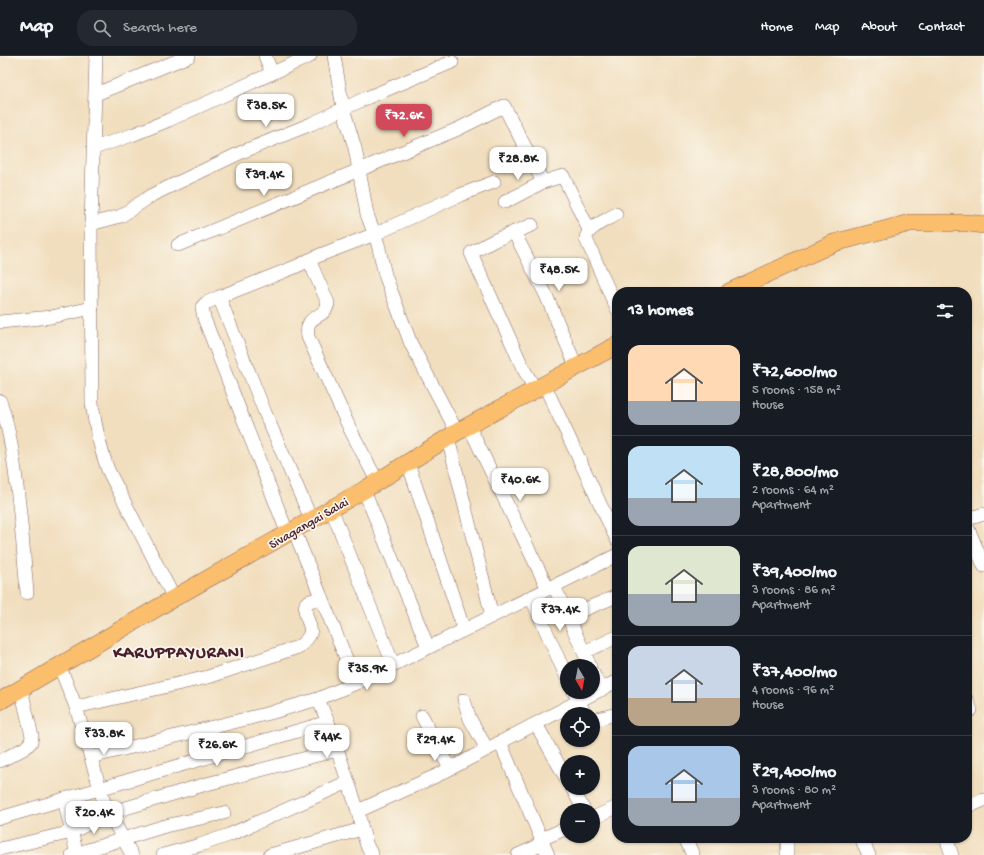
<!DOCTYPE html>
<meta charset="utf-8">
<style>
:root{--surface:#171b24;--page:#242831;--text:#f1f3f6;--muted:#9ea1a6;--line:#363941;--accent:#d1495b}
body{margin:0;font-family:"Gochi Hand",sans-serif;background:var(--page);color:var(--text);height:100vh;display:flex;flex-direction:column;font-size:15px;white-space:nowrap}
*{box-sizing:border-box;margin:0}
p{font-size:13px;color:var(--muted)}
.icon{flex:none;width:22px;height:22px;fill:none;stroke:currentColor;stroke-width:2;stroke-linecap:round;stroke-linejoin:round}
.map{position:relative;flex:1;overflow:hidden}
.drawer{position:absolute;left:612px;top:231px;width:360px;height:556px;display:flex;flex-direction:column;background:var(--surface);border-radius:16px;box-shadow:0 1px 3px #0004}
.drawer>*{flex:none}
.needle{width:26px;rotate:170deg}
.buttons{position:absolute;left:560px;top:603px;display:grid;gap:8px}
.buttons a{display:grid;place-items:center;width:40px;height:40px;border-radius:50%;background:var(--surface);box-shadow:0 1px 3px #0004;font-size:20px}
.price{position:absolute;translate:-50% -34px;padding:0 9px;border-radius:8px;background:#fff;color:#222;font-size:13px;line-height:26px;filter:drop-shadow(0 1px 2px #0008)}
.price::after{content:'';position:absolute;left:50%;top:24px;width:12px;height:9px;margin-left:-6px;background:inherit;clip-path:polygon(0 0,100% 0,50% 100%)}
.price.selected{background:var(--accent);color:#fff}
ul{padding:0;list-style:none}
li{display:flex;align-items:center;gap:12px;height:100px;padding:0 16px}
li+li{border-top:1px solid var(--line)}
li span{display:grid;place-items:center;flex:none;width:112px;height:80px;border-radius:12px;color:#555}
li>.icon{margin-inline-start:auto}
span .icon{width:48px;height:48px;fill:#fffc;stroke-width:1}
li b{font-size:17px}
h2{display:flex;justify-content:space-between;align-items:center;height:48px;padding:0 16px;font-size:17px}
header{display:flex;align-items:center;gap:24px;box-sizing:border-box;height:56px;padding:0 20px;background:var(--surface);border-bottom:1px solid var(--line)}
header strong{font-size:19px}
nav{display:flex;gap:22px;margin-inline-start:auto;font-size:14px}
.search{width:280px;height:36px;background:var(--page);display:flex;align-items:center;gap:10px;box-sizing:border-box;padding:0 14px;border-radius:16px;color:var(--muted);font-size:15px}
.map>svg:first-child{display:block}
</style>
<header>
<strong>Map</strong>
<div class="search"><svg class="icon" aria-label="search" viewBox="0 0 24 24"><circle cx="10" cy="10" r="6"/><path d="M15 15l6 6"/></svg>Search here</div>
<nav><a>Home</a><a>Map</a><a>About</a><a>Contact</a></nav>
</header>
<div class="map">
<svg width="984" height="799" viewBox="0 0 984 799">
<rect width="100%" height="100%" fill="#fbf7ec"/>
<filter id="ink" filterUnits="userSpaceOnUse"><feTurbulence type="fractalNoise" baseFrequency=".025" numOctaves="2"/><feDisplacementMap in="SourceGraphic" scale="8" xChannelSelector="R" yChannelSelector="G"/><feConvolveMatrix kernelMatrix="1 2 1 2 8 2 1 2 1" color-interpolation-filters="sRGB"/></filter>
<filter id="wash" filterUnits="userSpaceOnUse"><feTurbulence type="fractalNoise" baseFrequency=".012" numOctaves="4" result="noise"/><feDisplacementMap in="SourceGraphic" scale="16" xChannelSelector="R" yChannelSelector="G"/><feGaussianBlur stdDeviation="0.9" result="paint"/><feColorMatrix in="noise" values="0 0 0 0 0 0 0 0 0 0 0 0 0 0 0 0 0 1.4 0 .05"/><feComposite in="paint" operator="in"/></filter>
<g filter="url(#wash)">
<rect width="100%" height="100%" fill="#f1debe"/>
</g>
<g filter="url(#ink)">
<g fill="none" stroke-linecap="round" stroke-linejoin="round">
<g stroke="#84625e" stroke-width="14">
<g id="minor">
<path d="M96 0 91 168 92 347C95 370 100 392 108 414L174 542"/>
<path d="M265 0 272 17"/>
<path d="M334 0 343 52 355 92 367 158 378 188 385 219 411 288 457 376"/>
<path d="M96 38 189 0"/>
<path d="M94 92 132 79 169 64 310 0"/>
<path d="M505 146 543 126"/>
<path d="M616 158C607 164 586 172 586 183L617 253"/>
<path d="M91 168 121 160 152 139 242 96 311 68 364 43 452 6"/>
<path d="M532 169 495 184 471 197 523 312 535 333"/>
<path d="M514 176 546 239 576 310"/>
<path d="M178 189 458 73 504 50 543 126 563 120 589 174"/>
<path d="M309 204 328 247C325 265 304 256 308 281L350 373 377 425"/>
<path d="M219 241 266 359 311 463"/>
<path d="M0 266 51 261 92 252"/>
<path d="M544 328 617 484"/>
<path d="M0 345C9 371 13 397 16 423 21 461 24 499 27 537"/>
<path d="M469 370 548 533"/>
<path d="M448 382 492 560"/>
<path d="M408 407 464 574"/>
<path d="M364 434 428 591"/>
<path d="M331 452 393 608"/>
<path d="M967 463 984 458"/>
<path d="M967 470 984 510"/>
<path d="M294 474 356 627"/>
<path d="M287 476 204 262 202 251 206 247 219 241 295 211 320 199 375 178 460 139 494 126"/>
<path d="M554 530 590 610"/>
<path d="M531 541 567 622"/>
<path d="M568 560 617 540"/>
<path d="M584 596 617 581"/>
<path d="M59 609 76 651 103 743 109 757 132 799"/>
<path d="M593 617 601 634"/>
<path d="M574 636 585 658"/>
<path d="M318 643 328 666 358 755"/>
<path d="M464 644 470 663 487 693"/>
<path d="M967 644 971 654"/>
<path d="M76 651 208 621 298 591C324 572 301 568 306 547L310 545 321 542"/>
<path d="M422 660 442 699 451 712"/>
<path d="M593 664 617 658"/>
<path d="M536 668 567 724"/>
<path d="M500 686 548 799"/>
<path d="M91 701 270 657 318 643 356 627 617 499"/>
<path d="M0 705 25 692 31 686 32 680 21 633"/>
<path d="M572 732 584 754"/>
<path d="M64 743 77 799"/>
<path d="M967 751 984 744"/>
<path d="M0 762 328 666"/>
<path d="M593 762 617 751"/>
<path d="M362 773 367 790 372 799"/>
<path d="M685 782 693 799"/>
<path d="M787 782V799"/>
<path d="M861 782 869 799"/>
<path d="M946 782 952 799"/>
<path d="M0 793 72 776 109 757 203 729 337 694"/>
<path d="M72 799 165 770 224 757"/>
<path d="M163 799 200 789 229 779 348 726"/>
<path d="M270 799 362 773 358 755 438 719 617 625"/>
<path d="M518 799 534 792 546 781 567 772"/>
</g>
</g>
<g stroke="#84625e" stroke-width="18">
<g id="major">
<path d="M729 236 834 187 910 167H969L984 169"/>
<path d="M0 645 174 542 364 434 457 376 617 289"/>
</g>
</g>
<use href="#minor" stroke="#fff" stroke-width="13"/>
<use href="#major" stroke="#fabe6d" stroke-width="17"/>
</g>
</g>
<g text-anchor="middle" stroke-width="3.5" stroke-linejoin="round" paint-order="stroke">
<g font-size="13" fill="#4a1f2b" stroke="#fbf7ec">
<text transform="translate(308 466) rotate(-30)" y="5">Sivagangai Salai</text>
</g>
<g font-size="17" font-weight="bold" letter-spacing="1" fill="#4a1f2b" stroke="#fbf7ec">
<text x="179" y="601">KARUPPAYURANI</text>
</g>
</g>
</svg>
<div class="buttons">
<a><svg class="needle" viewBox="-14 -14 28 28"><path d="M0-13l5 13h-10z" fill="#e53935"/><path d="M0 13l5-13h-10z" fill="#9ea1a6"/></svg></a>
<a><svg class="icon" aria-label="locate" viewBox="0 0 24 24"><circle cx="12" cy="12" r="6"/><path d="M12 2v4M12 18v4M2 12h4M18 12h4"/></svg></a>
<a>+</a>
<a>−</a>
</div>
<b class="price" style="left:266px;top:72px">₹38.5K</b>
<b class="price selected" style="left:404px;top:82px">₹72.6K</b>
<b class="price" style="left:518px;top:125px">₹28.8K</b>
<b class="price" style="left:264px;top:141px">₹39.4K</b>
<b class="price" style="left:559px;top:236px">₹48.5K</b>
<b class="price" style="left:520px;top:446px">₹40.6K</b>
<b class="price" style="left:560px;top:576px">₹37.4K</b>
<b class="price" style="left:367px;top:635px">₹35.9K</b>
<b class="price" style="left:104px;top:700px">₹33.8K</b>
<b class="price" style="left:327px;top:703px">₹44K</b>
<b class="price" style="left:435px;top:706px">₹29.4K</b>
<b class="price" style="left:217px;top:711px">₹26.6K</b>
<b class="price" style="left:94px;top:779px">₹20.4K</b>
<section class="drawer">
<h2>13 homes<svg class="icon" aria-label="filters" viewBox="0 0 24 24"><path d="M4 7h16M4 17h16"/><circle cx="9" cy="7" r="2"/><circle cx="15" cy="17" r="2"/></svg></h2>
<ul>
<li><span style="background:linear-gradient(#ffd9b3 70%,#9aa5b1 0)"><svg class="icon" aria-label="home" viewBox="0 0 24 24"><path d="M3 11l9-7 9 7M6 9v11h12V9"/></svg></span><div><b>₹72,600/mo</b><p>5 rooms · 158 m²</p><p>House</p></div></li>
<li><span style="background:linear-gradient(#bfe0f5 65%,#9aa5b1 0)"><svg class="icon" aria-label="home" viewBox="0 0 24 24"><path d="M3 11l9-7 9 7M6 9v11h12V9"/></svg></span><div><b>₹28,800/mo</b><p>2 rooms · 64 m²</p><p>Apartment</p></div></li>
<li><span style="background:linear-gradient(#dfe7d0 60%,#9aa5b1 0)"><svg class="icon" aria-label="home" viewBox="0 0 24 24"><path d="M3 11l9-7 9 7M6 9v11h12V9"/></svg></span><div><b>₹39,400/mo</b><p>3 rooms · 86 m²</p><p>Apartment</p></div></li>
<li><span style="background:linear-gradient(#c9d6e8 65%,#b9a48a 0)"><svg class="icon" aria-label="home" viewBox="0 0 24 24"><path d="M3 11l9-7 9 7M6 9v11h12V9"/></svg></span><div><b>₹37,400/mo</b><p>4 rooms · 96 m²</p><p>House</p></div></li>
<li><span style="background:linear-gradient(#a9c7e8 65%,#9aa5b1 0)"><svg class="icon" aria-label="home" viewBox="0 0 24 24"><path d="M3 11l9-7 9 7M6 9v11h12V9"/></svg></span><div><b>₹29,400/mo</b><p>3 rooms · 80 m²</p><p>Apartment</p></div></li>
</ul>
</section>
</div>
